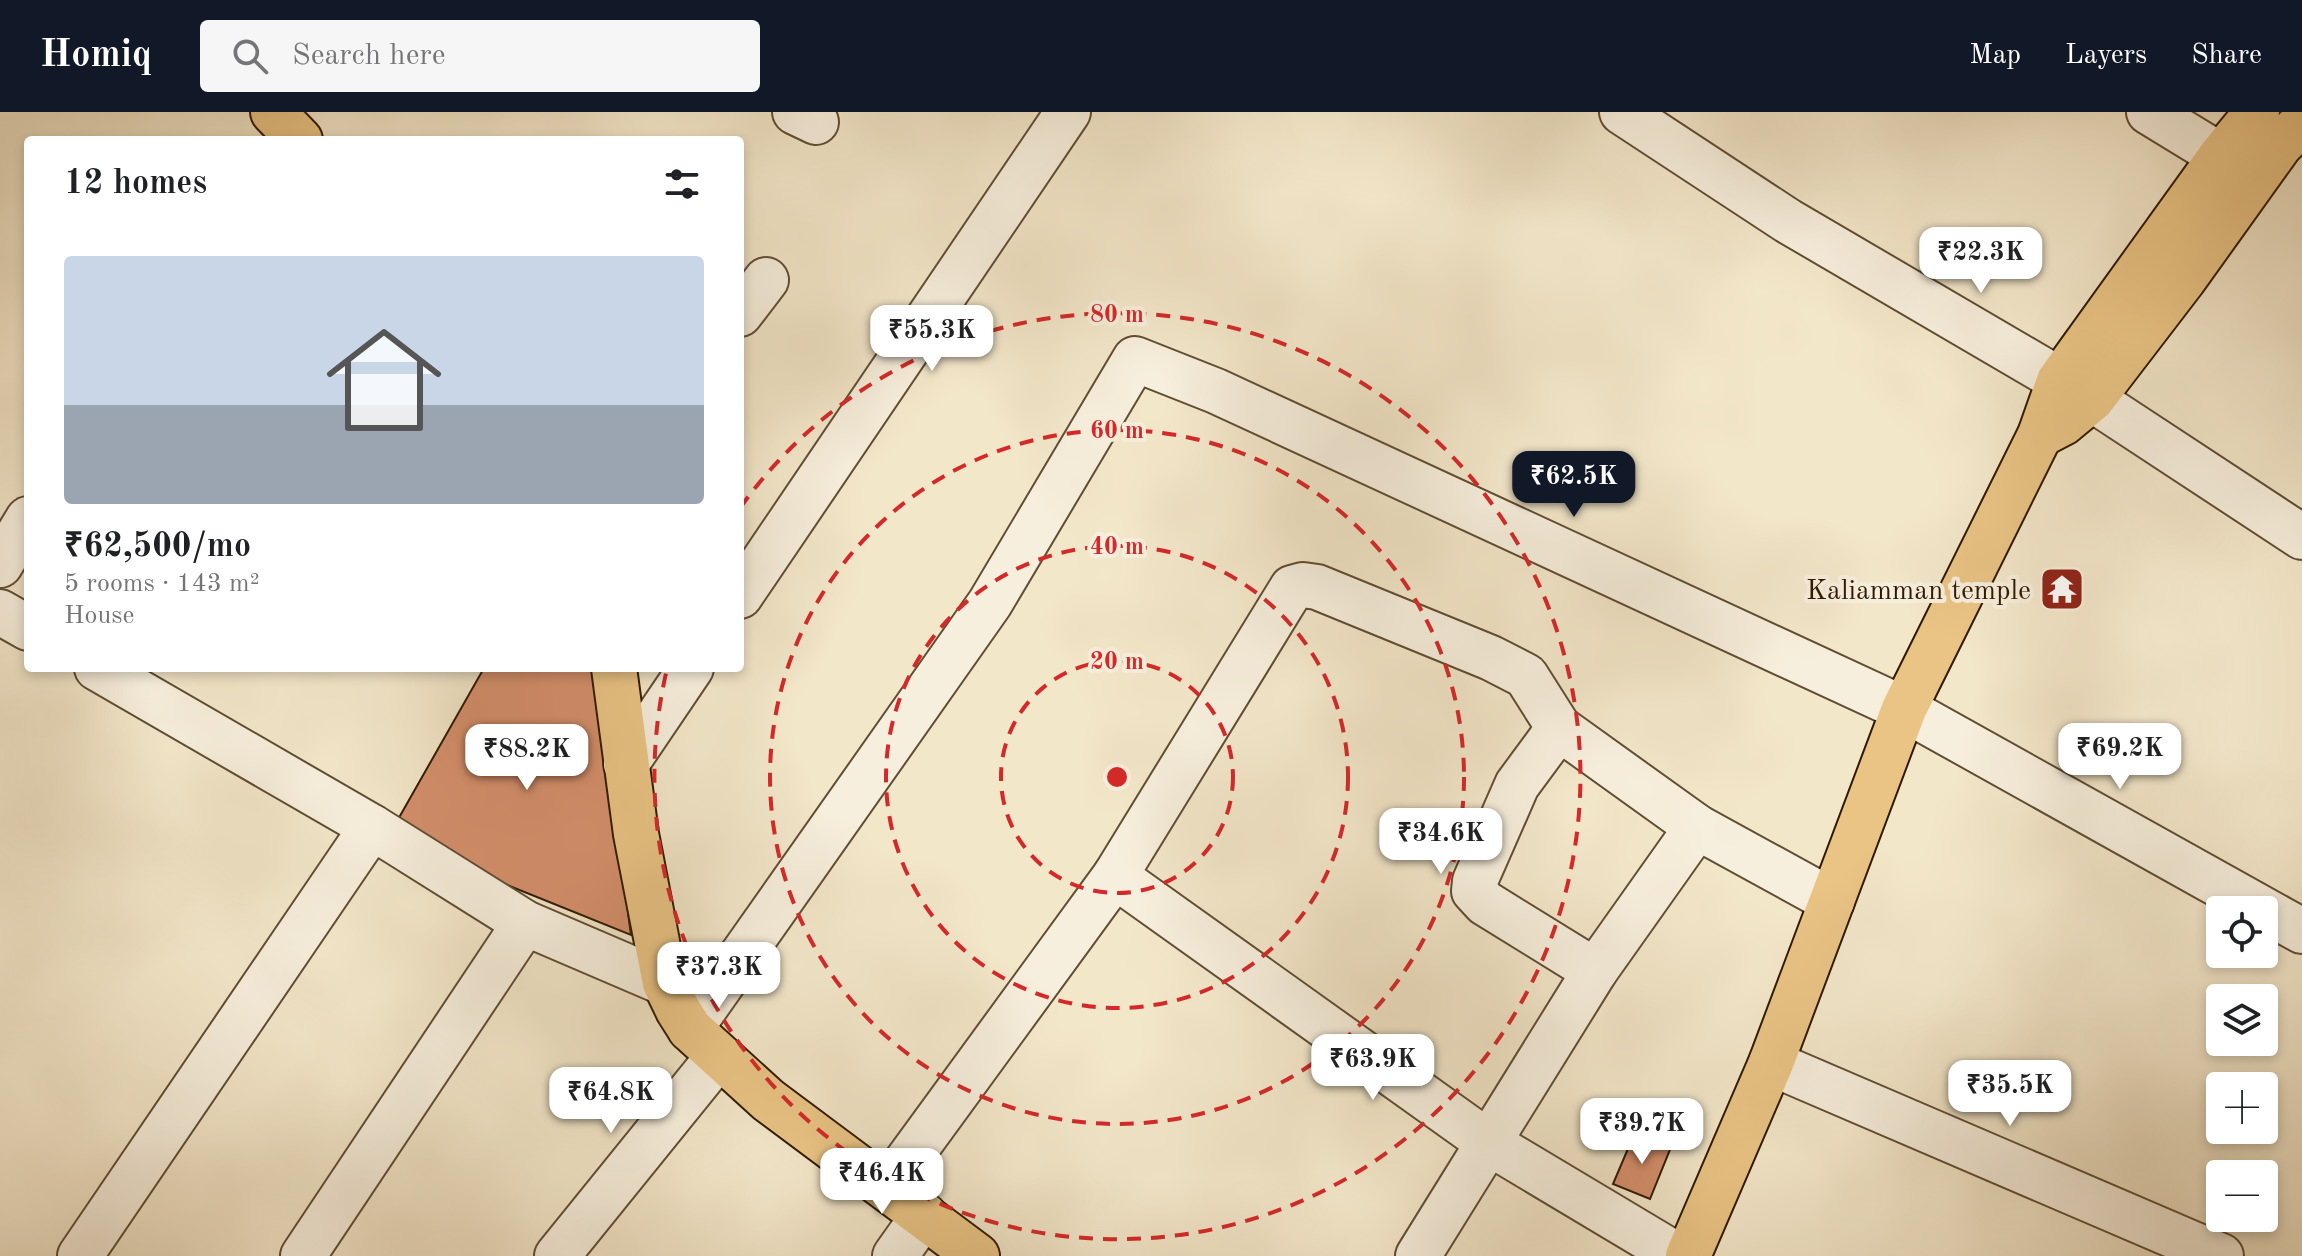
<!DOCTYPE html>
<meta charset="utf-8">
<style>
:root{--surface:#fff;--page:#f6f6f6;--text:#202124;--muted:#757577;--accent:#111827}
body{margin:0;font-family:"Old Standard TT",serif;background:var(--page);color:var(--text);height:100vh;display:flex;flex-direction:column;font-size:30px;white-space:nowrap}
*{box-sizing:border-box;margin:0}
p{font-size:26px;color:var(--muted)}
.icon{flex:none;width:44px;height:44px;fill:none;stroke:currentColor;stroke-width:2;stroke-linecap:round;stroke-linejoin:round}
.map{position:relative;flex:1;overflow:hidden}
.side{position:absolute;left:24px;top:24px;width:720px;height:536px;display:flex;flex-direction:column;background:var(--surface);border-radius:8px;box-shadow:0 4px 12px #0003}
.side>*{flex:none}
.buttons{position:absolute;left:2206px;top:784px;display:grid;gap:16px}
.buttons a{display:grid;place-items:center;width:72px;height:72px;border-radius:8px;background:var(--surface);box-shadow:0 4px 12px #0003;font-size:40px}
.price{position:absolute;translate:-50% -68px;padding:0 18px;border-radius:16px;background:#fff;color:#222;font-size:26px;line-height:52px;filter:drop-shadow(0 2px 4px #0008)}
.price::after{content:'';position:absolute;left:50%;top:48px;width:24px;height:18px;margin-left:-12px;background:inherit;clip-path:polygon(0 0,100% 0,50% 100%)}
.price.active{background:var(--accent);color:#fff}
ul{padding:0;list-style:none}
li{display:grid;align-content:center;gap:16px;height:424px;padding:0 40px}
li span{display:grid;place-items:center;height:248px;border-radius:8px;color:#555}
li>.icon{margin-inline-start:auto}
span .icon{width:144px;height:144px;fill:#fffc;stroke-width:1}
li b{font-size:34px}
h2{display:flex;justify-content:space-between;align-items:center;height:96px;padding:0 40px;font-size:34px}
header{display:flex;align-items:center;gap:48px;box-sizing:border-box;height:112px;padding:0 40px;background:var(--accent);color:#fff}
header strong{font-size:38px}
nav{display:flex;gap:44px;margin-inline-start:auto;font-size:28px}
.search{width:560px;height:72px;background:var(--page);display:flex;align-items:center;gap:20px;box-sizing:border-box;padding:0 28px;border-radius:8px;color:var(--muted);font-size:30px}
.map>svg:first-child{display:block}
</style>
<header>
<strong>Homiq</strong>
<div class="search"><svg class="icon" aria-label="search" viewBox="0 0 24 24"><circle cx="10" cy="10" r="6"/><path d="M15 15l6 6"/></svg>Search here</div>
<nav><a>Map</a><a>Layers</a><a>Share</a></nav>
</header>
<div class="map">
<svg width="2302" height="1144" viewBox="0 0 2302 1144">
<rect width="100%" height="100%" fill="#f3e7ca"/>
<filter id="stains"><feTurbulence type="fractalNoise" baseFrequency=".0025" numOctaves="4"/><feColorMatrix values="0 0 0 0 .2 0 0 0 0 .09 0 0 0 0 .02 0 0 0 .5 -.17"/></filter>
<radialGradient id="worn" r=".72"><stop offset=".6" stop-color="#630" stop-opacity="0"/><stop offset="1" stop-color="#630" stop-opacity=".3"/></radialGradient>
<g fill="#d58f6c" stroke="#2f1a00" stroke-width="2">
<path d="M484 556H595L631 823 388 725Z"/>
<path d="M1635 1020 1671 1035 1650 1087 1613 1072Z"/>
</g>
<g fill="none" stroke-linecap="round" stroke-linejoin="round">
<g stroke="#604d32" stroke-width="48">
<g id="minor">
<path d="M795 0 816 10"/>
<path d="M1622 0 1788 109 2092 287 2302 425"/>
<path d="M2149 0 2221 44"/>
<path d="M740 202 766 168"/>
<path d="M0 453 28 407"/>
<path d="M740 484 1068 0"/>
<path d="M0 500 28 516"/>
<path d="M97 556 372 715 525 811 665 871"/>
<path d="M1559 616 1517 673 1475 769 1474 779 1485 791 1595 859"/>
<path d="M626 652 691 556"/>
<path d="M1115 764 1489 1031 1678 1144"/>
<path d="M690 917 990 491 1135 247 1216 279 1904 597 2302 819"/>
<path d="M1771 951 2221 1144"/>
<path d="M888 1075 1115 764 1292 476 1303 473 1317 475 1491 546 1526 564 1559 616 1697 715 1832 789"/>
<path d="M80 1144 372 715"/>
<path d="M303 1144 525 811"/>
<path d="M557 1144 718 945"/>
<path d="M895 1144 924 1103"/>
<path d="M1418 1144 1595 859 1697 715"/>
</g>
</g>
<g stroke="#2f1a00" stroke-width="48">
<g id="major">
<path d="M273 0 300 28"/>
<path d="M2040 323 2063 311 2092 287 2184 167 2280 33 2302 11"/>
<path d="M614 556 636 722 665 871 678 898 690 917 768 988 977 1144"/>
<path d="M1688 1144 1771 951 1904 597 2040 323 2059 269 2221 44 2257 0"/>
</g>
</g>
<use href="#minor" stroke="#f7efdd" stroke-width="44"/>
<use href="#major" stroke="#eac485" stroke-width="44"/>
</g>
<g fill="none" stroke="#d62828" stroke-width="4" stroke-dasharray="14 10">
<circle cx="1117" cy="665" r="116"/>
<circle cx="1117" cy="665" r="231"/>
<circle cx="1117" cy="665" r="347"/>
<path d="M740 396A463 463 0 1 1 667 557"/>
</g>
<defs>
<g id="temple-square" transform="scale(2.3)"><rect x="-9" y="-9" width="18" height="18" rx="4" fill="#8f2418" stroke="#f7efdd"/><path d="M0-6L5-2H3V0L6.5 2.5H4V6H1.5V3h-3V6H-4V2.5H-6.5L-3 0V-2H-5Z" fill="#fff"/></g>
</defs>
<g fill-rule="evenodd">
<use href="#temple-square" x="2062" y="477"/>
</g>
<g text-anchor="middle" stroke-width="8" stroke-linejoin="round" paint-order="stroke">
<g font-size="28" fill="#2f1a00" stroke="#f7efdd" text-anchor="end">
<text x="2031" y="487">Kaliamman temple</text>
</g>
</g>
<circle cx="1117" cy="665" r="12" fill="#d62828" stroke="#f7efdd" stroke-width="4"/>
<g font-size="24" text-anchor="middle" font-weight="bold" fill="#d62828" stroke="#f7efdd" stroke-width="8" stroke-linejoin="round" paint-order="stroke">
<text x="1117" y="210">80 m</text>
<text x="1117" y="326">60 m</text>
<text x="1117" y="442">40 m</text>
<text x="1117" y="557">20 m</text>
</g>
<rect width="100%" height="100%" filter="url(#stains)"/>
<rect width="100%" height="100%" fill="url(#worn)"/>
</svg>
<div class="buttons">
<a><svg class="icon" aria-label="locate" viewBox="0 0 24 24"><circle cx="12" cy="12" r="6"/><path d="M12 2v4M12 18v4M2 12h4M18 12h4"/></svg></a>
<a><svg class="icon" aria-label="layers" viewBox="0 0 24 24"><path d="M12 4l9 5-9 5-9-5zM3 14l9 5 9-5"/></svg></a>
<a>+</a>
<a>−</a>
</div>
<b class="price" style="left:1981px;top:183px">₹22.3K</b>
<b class="price" style="left:932px;top:261px">₹55.3K</b>
<b class="price active" style="left:1574px;top:407px">₹62.5K</b>
<b class="price" style="left:2120px;top:679px">₹69.2K</b>
<b class="price" style="left:527px;top:680px">₹88.2K</b>
<b class="price" style="left:1441px;top:764px">₹34.6K</b>
<b class="price" style="left:719px;top:898px">₹37.3K</b>
<b class="price" style="left:1373px;top:990px">₹63.9K</b>
<b class="price" style="left:2010px;top:1016px">₹35.5K</b>
<b class="price" style="left:611px;top:1023px">₹64.8K</b>
<b class="price" style="left:1642px;top:1054px">₹39.7K</b>
<b class="price" style="left:882px;top:1104px">₹46.4K</b>
<section class="side">
<h2>12 homes<svg class="icon" aria-label="filters" viewBox="0 0 24 24"><path d="M4 7h16M4 17h16"/><circle cx="9" cy="7" r="2"/><circle cx="15" cy="17" r="2"/></svg></h2>
<ul>
<li><span style="background:linear-gradient(#c9d6e8 60%,#9aa5b1 0)"><svg class="icon" aria-label="home" viewBox="0 0 24 24"><path d="M3 11l9-7 9 7M6 9v11h12V9"/></svg></span><div><b>₹62,500/mo</b><p>5 rooms · 143 m²</p><p>House</p></div></li>
</ul>
</section>
</div>
